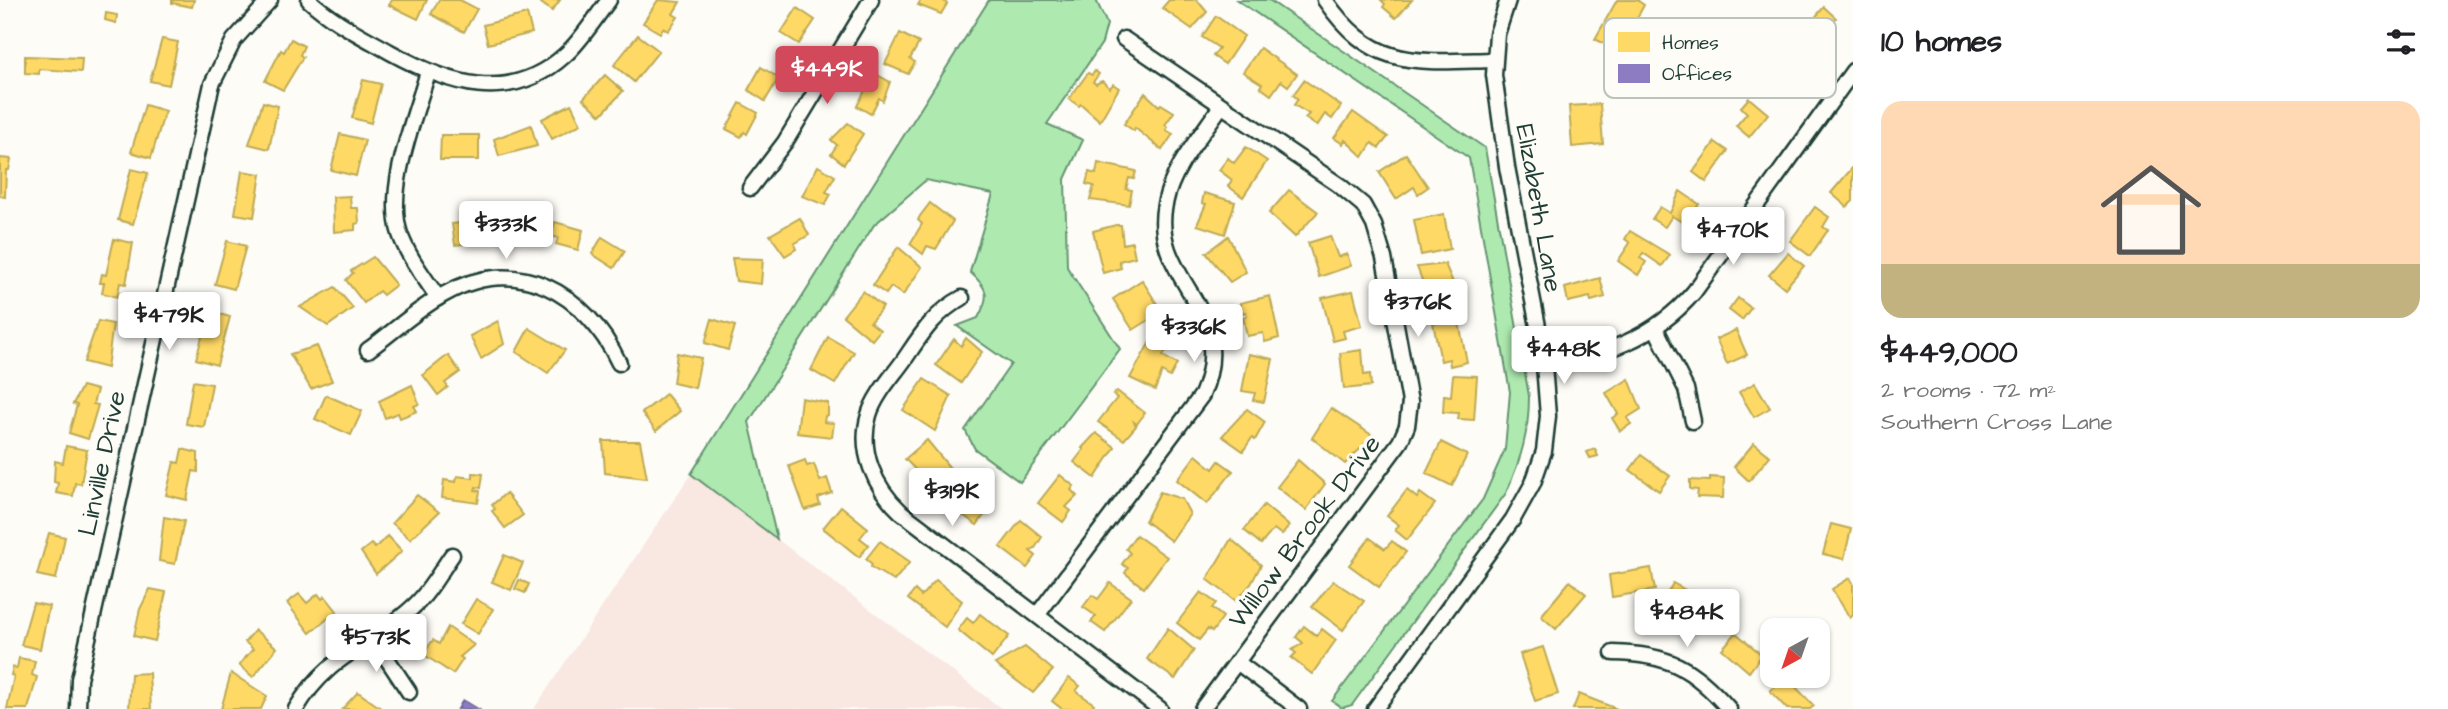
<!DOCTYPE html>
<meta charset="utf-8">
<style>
:root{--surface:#fff;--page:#f6f6f6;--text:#202124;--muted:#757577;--line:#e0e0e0;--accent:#d1495b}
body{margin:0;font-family:"Architects Daughter",sans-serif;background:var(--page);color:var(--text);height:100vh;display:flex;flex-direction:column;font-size:26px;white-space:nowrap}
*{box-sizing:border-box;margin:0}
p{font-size:23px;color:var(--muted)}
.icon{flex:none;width:38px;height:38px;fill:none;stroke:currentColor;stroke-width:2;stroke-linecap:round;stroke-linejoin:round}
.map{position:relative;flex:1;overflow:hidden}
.details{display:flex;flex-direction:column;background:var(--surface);width:595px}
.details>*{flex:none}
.needle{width:46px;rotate:220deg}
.buttons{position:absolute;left:1760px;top:618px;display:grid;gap:14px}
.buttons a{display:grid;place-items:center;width:70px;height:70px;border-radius:14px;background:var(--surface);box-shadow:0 2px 5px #0004;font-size:35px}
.price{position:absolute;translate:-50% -60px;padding:0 16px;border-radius:7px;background:#fff;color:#222;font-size:23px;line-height:46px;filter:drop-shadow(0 2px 4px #0008)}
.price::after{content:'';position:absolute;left:50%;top:42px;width:21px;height:16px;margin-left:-10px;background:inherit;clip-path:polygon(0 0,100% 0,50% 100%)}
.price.active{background:var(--accent);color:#fff}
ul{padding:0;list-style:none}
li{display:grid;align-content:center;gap:14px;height:371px;padding:0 28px}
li+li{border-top:2px solid var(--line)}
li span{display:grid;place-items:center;height:217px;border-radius:21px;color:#555}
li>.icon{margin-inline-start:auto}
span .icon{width:126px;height:126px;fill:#fffc;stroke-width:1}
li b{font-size:30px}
h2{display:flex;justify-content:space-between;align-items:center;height:84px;padding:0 28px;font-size:30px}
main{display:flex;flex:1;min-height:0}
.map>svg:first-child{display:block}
</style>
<main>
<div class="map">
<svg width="1853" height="709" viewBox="0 0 1853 709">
<rect width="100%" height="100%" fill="#fdfcf7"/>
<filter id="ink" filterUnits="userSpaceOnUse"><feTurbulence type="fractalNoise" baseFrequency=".0143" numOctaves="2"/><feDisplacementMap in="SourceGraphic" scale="14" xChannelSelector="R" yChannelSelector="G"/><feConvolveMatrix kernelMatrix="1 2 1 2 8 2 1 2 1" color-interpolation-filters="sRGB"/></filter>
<g filter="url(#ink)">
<path fill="#f9e7e2" d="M691 474 777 539 1002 709H534Z"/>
<g fill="#aeeab0" stroke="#669472" stroke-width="2">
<path d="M989 0H1096L1107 24 1102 43 1047 124 1083 140 1065 179 1067 267 1120 349 1020 482 975 449 965 430 1011 364 957 326 978 318C990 296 989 289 970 272L993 194 926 180 874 225 749 422 777 539 691 474Z"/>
<path d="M1237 0H1269L1485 148 1529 396C1529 433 1521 459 1506 493L1352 705 1342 708 1332 701 1483 499 1505 449 1510 392 1469 158Z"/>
</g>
<g fill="#ffd966" stroke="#bcaa57" stroke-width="2">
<path d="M172 0H194L192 7 172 3Z"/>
<path d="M392 0H427L418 19 389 5Z"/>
<path d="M439 0H460L477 9 464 32 431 14Z"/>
<path d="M537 0H560L552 11Z"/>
<path d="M658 0 680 2 673 14 678 17 668 31 663 28 660 33 643 23Z"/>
<path d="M921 0H943L947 4 941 14 918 5Z"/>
<path d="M1169 0H1197L1207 12 1192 29 1162 8Z"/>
<path d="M1381 0H1412L1396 18 1383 7 1385 4Z"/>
<path d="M1617 0H1637L1644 5 1619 51 1595 39Z"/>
<path d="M1824 7 1836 18 1813 46 1800 35Z"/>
<path d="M797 8 815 20 799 44 781 33Z"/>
<path d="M106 13 117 15 116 23 105 20Z"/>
<path d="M527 14 532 33 488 44 483 25Z"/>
<path d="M1216 16 1244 36 1225 64 1213 56 1219 48 1202 37Z"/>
<path d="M900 33 919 43 910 59 915 62 908 74 885 64Z"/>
<path d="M638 35 659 51 634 82 614 65Z"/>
<path d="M162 39 178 42 169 85 150 81Z"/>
<path d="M291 39 304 46 300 55 303 57 283 90 265 81 281 50 284 52Z"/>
<path d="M1260 48 1297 74 1288 86 1281 81 1271 95 1260 87 1262 84 1243 72Z"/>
<path d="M25 56 82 58 81 72 39 69V74L25 73Z"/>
<path d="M761 67 779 78 765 101 748 90Z"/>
<path d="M1095 71 1099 74 1093 82 1096 84 1102 81 1110 88 1113 84 1119 88 1100 121 1081 104 1079 106 1069 99 1088 73 1092 75Z"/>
<path d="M874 73 890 82 883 101 879 98 871 114 857 106Z"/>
<path d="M605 75 623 91 601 115 583 99Z"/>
<path d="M363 80 381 84 371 123 352 118Z"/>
<path d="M1304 80 1341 106 1332 119 1325 114 1317 126 1305 118 1309 114 1294 105 1298 99 1293 95Z"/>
<path d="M1145 93 1159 106 1161 104 1174 112 1165 125 1168 127 1166 130 1173 134 1162 150 1135 128 1134 131 1124 124Z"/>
<path d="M1749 98 1768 114 1749 137 1736 126 1747 113 1741 107Z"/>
<path d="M263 102 278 106 269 149 249 144Z"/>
<path d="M740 103 758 113 747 134 744 132 741 137 726 129Z"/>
<path d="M571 104 581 124 552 139 542 119Z"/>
<path d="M1600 104 1603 144 1572 147 1569 106Z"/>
<path d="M145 105 165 111 151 158 131 152Z"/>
<path d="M1353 112 1388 137 1379 148 1372 143 1363 157 1345 140 1343 144 1334 138Z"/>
<path d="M848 123 863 134 844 164 831 154 837 145 831 140Z"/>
<path d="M531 125 537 146 499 156 494 139Z"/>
<path d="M340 134 365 140 356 176 331 170Z"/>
<path d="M441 135H479V160H440Z"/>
<path d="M1715 142 1728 151 1706 182 1693 172Z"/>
<path d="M1246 147 1267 161 1243 197 1228 186 1232 180 1219 170 1228 158 1234 163Z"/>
<path d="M1406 154 1428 187 1418 194 1414 187 1396 199 1379 172Z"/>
<path d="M0 158 11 159 9 170H6L5 197 0 196Z"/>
<path d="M1098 163 1136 171 1134 179 1129 178 1126 189 1132 190 1129 205 1090 200 1094 186 1086 184 1089 172 1096 174Z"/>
<path d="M818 166 835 176 826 192 831 194 825 205 802 196Z"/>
<path d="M1853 167V201L1847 207 1831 193Z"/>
<path d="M131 169 148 173 133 224 118 220Z"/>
<path d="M242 171 261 174 254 217 235 214Z"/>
<path d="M1289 190 1318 212 1295 237 1269 213Z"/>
<path d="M1680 191 1699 204 1688 221 1684 218 1682 222 1672 216 1665 227 1652 219 1660 207 1670 213Z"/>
<path d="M1204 193 1235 202 1225 234 1197 225 1206 204 1202 203Z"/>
<path d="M350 196 351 208H358L359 223 355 224V230L334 232 333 197Z"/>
<path d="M930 203 953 221 936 249 927 246 923 254 910 244 922 224 918 220 920 216Z"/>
<path d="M1815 207 1829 217 1823 227 1828 230 1810 256 1790 241Z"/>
<path d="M518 214 519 238 495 240 494 220H502L501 215Z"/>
<path d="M1444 214 1450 249 1421 255 1414 220Z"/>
<path d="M800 218 809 235 794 244 796 249 785 256 770 235Z"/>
<path d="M478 221 481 242 455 245 452 224Z"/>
<path d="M555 222 583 230 578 250 556 244 558 238 551 236Z"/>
<path d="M1116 225H1121L1123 244 1132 242 1135 257 1119 261 1121 268 1103 273 1093 231Z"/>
<path d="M1630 231 1670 255 1662 266 1643 253 1640 258 1646 262 1638 275 1618 261 1630 243 1625 239Z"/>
<path d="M1228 236 1246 272 1230 282 1206 253Z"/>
<path d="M1330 236 1338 257 1347 254 1351 266 1319 277 1308 243Z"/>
<path d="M602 237 625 251 614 268 592 254Z"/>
<path d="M114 239 133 243 126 284 120 283 117 297 102 293 104 283H100L102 274 106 275Z"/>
<path d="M227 241 246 246 234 289 215 284Z"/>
<path d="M898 247 922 267 903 295 891 287 886 294 873 285Z"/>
<path d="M1788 253 1804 266 1785 288 1769 275Z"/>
<path d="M373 257 396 285 383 295 379 291 364 303 346 280 353 273 351 271Z"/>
<path d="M732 258 763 259 761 284 736 281Z"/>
<path d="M1445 264 1461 301 1431 303 1417 267Z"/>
<path d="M1600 278 1605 297 1591 301 1590 297 1568 302 1565 288Z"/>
<path d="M1142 280 1162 312 1133 330 1113 299Z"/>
<path d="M335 287 353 308 328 326 300 307Z"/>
<path d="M863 291 883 307 870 322 880 330 872 340 843 316Z"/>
<path d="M1353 291 1362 326 1343 331 1345 338 1333 341 1322 298Z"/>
<path d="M1270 296 1279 338 1265 342 1263 333 1247 336 1243 317 1247 316 1246 312 1242 313 1240 303Z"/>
<path d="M1738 298 1751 308 1742 320 1729 310Z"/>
<path d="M209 311 230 317 217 365 196 359Z"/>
<path d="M1458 318 1467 362 1450 366 1449 359 1441 361 1433 323Z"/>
<path d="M712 319 735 326 728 350 705 343Z"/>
<path d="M98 321 113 324 107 368 84 362Z"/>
<path d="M498 321 504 344 481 359 470 336Z"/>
<path d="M529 328 565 350 548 373 516 352Z"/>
<path d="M1736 330 1747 355 1727 364 1716 339Z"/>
<path d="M828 337 854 352 835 384 811 370Z"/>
<path d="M966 338 982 352 961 383 936 365 954 339 961 346Z"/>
<path d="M1151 340 1167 349 1163 356 1177 364 1170 377 1162 372 1155 390 1130 378Z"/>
<path d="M317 346 332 381 311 389 290 354Z"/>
<path d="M1362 350 1364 375 1370 374 1371 386 1344 389 1340 353Z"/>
<path d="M677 353 701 358 695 388 673 383Z"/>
<path d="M1249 354 1273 359 1264 402 1253 400 1255 393 1242 391Z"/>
<path d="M448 355 460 372 445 383 448 387 438 395 423 375Z"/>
<path d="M1453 375 1477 376 1474 420 1458 419 1459 413 1443 412 1444 395 1451 396Z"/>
<path d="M924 379 951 396 935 431 903 410Z"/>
<path d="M1629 379 1641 409 1627 418 1631 424 1620 431 1612 418 1618 414 1606 393Z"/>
<path d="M193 381 212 384 204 427 186 424Z"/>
<path d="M1755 383 1770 408 1754 417 1739 392Z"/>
<path d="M412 385 419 404 414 406 417 411 400 418 398 413 385 418 379 401Z"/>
<path d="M82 386 97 390 93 404 98 405 88 439 69 433 77 405 73 404Z"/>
<path d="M1117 391 1145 413 1137 424 1134 422 1136 426 1124 440 1098 422 1117 398 1113 395Z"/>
<path d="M666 394 680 411 656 431 642 413Z"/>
<path d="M326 395 362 411 351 435 315 419Z"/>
<path d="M801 398 828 403V415L825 416 824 422 834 423 832 437 797 433Z"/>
<path d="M1331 408 1373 436 1345 464 1312 438Z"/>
<path d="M1247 409 1265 422 1255 440 1252 438 1243 451 1222 436Z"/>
<path d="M1096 433 1115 447 1095 478 1074 462 1084 449 1082 448Z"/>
<path d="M927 440 954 473 935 490 905 459Z"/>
<path d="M603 441H640L647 478 605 473Z"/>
<path d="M1441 442 1467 455 1452 486 1426 473Z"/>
<path d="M1754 443 1770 456 1749 481 1734 467Z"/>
<path d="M66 446 87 450 81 484 75 483 73 496 56 493 58 483 54 482 55 461 63 463Z"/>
<path d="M182 449 198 453V472L193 471 187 500 166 495 174 462 179 463Z"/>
<path d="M1595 449 1598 456 1590 458 1587 452Z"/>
<path d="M1196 455 1213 469 1219 461 1233 471 1207 504 1177 480Z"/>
<path d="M1641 455 1670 476 1659 491 1630 470Z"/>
<path d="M805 460 807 466 814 464 820 481 827 478 832 493 818 498 820 505 805 510 789 466Z"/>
<path d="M1298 460 1325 484 1306 510 1277 487Z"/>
<path d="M473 473 483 474 481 488 476 487 475 490 480 491 478 503 442 498 444 480 456 482 457 476 473 478Z"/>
<path d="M1060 475 1074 486 1071 490 1077 496 1066 507 1071 511 1063 522 1038 503Z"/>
<path d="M1710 477 1724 478 1723 498 1697 497 1698 490 1690 489V480L1710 481Z"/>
<path d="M962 481 990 507 977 525 946 503Z"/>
<path d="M1407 490 1417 498 1420 493 1435 504 1407 540 1395 530 1399 525 1387 516Z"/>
<path d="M1160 492 1182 499 1190 514 1171 541 1145 521Z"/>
<path d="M506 493 523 515 505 528 492 511 495 509 492 505Z"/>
<path d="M417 495 439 512 410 539 392 523Z"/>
<path d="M1264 505 1289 526 1282 535 1274 529 1261 544 1244 530Z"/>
<path d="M841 506 868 528 860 538 869 545 859 557 823 528Z"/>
<path d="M164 517 184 521 175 564 159 561Z"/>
<path d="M1021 520 1042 537 1035 548 1030 551 1036 556 1027 568 1000 547Z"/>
<path d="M1831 524 1851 529 1844 559 1823 554Z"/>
<path d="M49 533 65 537 56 579 37 575Z"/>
<path d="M1136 535 1167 557 1144 588 1125 573 1128 568 1122 564 1130 553 1126 549Z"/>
<path d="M388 536 402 551 376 574 361 552 371 544 375 548Z"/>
<path d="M1370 538 1385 549 1392 541 1406 552 1379 587 1349 565Z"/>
<path d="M1231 539 1261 565 1251 584 1236 601 1207 579Z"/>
<path d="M880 541 910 562 894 581 871 567 872 564 866 559Z"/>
<path d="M504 555 523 563 511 590 492 582Z"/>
<path d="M1651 568 1655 590 1612 597 1609 575Z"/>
<path d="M1850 578 1853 583V615L1850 618 1832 589Z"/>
<path d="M519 580 529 584 525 593 515 589Z"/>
<path d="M936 580 962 601 945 627 908 599 915 590 921 596Z"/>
<path d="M1333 581 1364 601 1343 630 1312 607Z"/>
<path d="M1570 581 1586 594 1556 629 1541 616Z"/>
<path d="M1110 583 1131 598 1105 632 1091 622 1096 616 1083 607 1092 595 1098 599Z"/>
<path d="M1673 583 1717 608 1707 625 1663 601Z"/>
<path d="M150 589 166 592 155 641 134 636 140 609Z"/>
<path d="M1201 592 1216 603 1212 608 1223 617 1212 632 1208 629 1199 640 1177 623Z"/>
<path d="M299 594 307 603 318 594 322 599 325 596 337 611 310 633 287 603Z"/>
<path d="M476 599 493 609 478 634 461 624Z"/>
<path d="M33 603 49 606 40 649 21 645Z"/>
<path d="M980 614 1009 636 992 658 958 630 967 618 973 623Z"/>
<path d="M1304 626 1317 636 1322 629 1336 640 1312 674 1291 658 1296 653 1292 650 1303 643 1296 637Z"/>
<path d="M448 627 474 645 460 657 463 659 453 674 423 654 433 640 439 644Z"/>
<path d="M1168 628 1194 650 1175 679 1147 659Z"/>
<path d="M255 630 277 648 253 677 239 665 253 649 245 642Z"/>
<path d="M1736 633 1762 655 1749 672 1722 649Z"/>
<path d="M1025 647 1053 670 1033 693 995 664Z"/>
<path d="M1543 647 1558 694 1535 701 1520 654Z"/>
<path d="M19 658 35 661 32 675 37 677 28 709H7L14 676 11 675 13 667 17 668Z"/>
<path d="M149 673 151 709H129L131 674Z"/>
<path d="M231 673 267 696 261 709H221Z"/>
<path d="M1785 676 1814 706 1810 709H1787L1770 691Z"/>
<path d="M1069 678 1080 686 1076 691 1094 704 1091 709H1062L1052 701Z"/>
<path d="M358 692 382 709H342Z"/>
<path d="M1579 694 1617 709H1573Z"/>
</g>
<path fill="#8e7cc3" stroke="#6d6998" stroke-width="2" d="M463 700 478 709H458Z"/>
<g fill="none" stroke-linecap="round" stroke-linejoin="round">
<g stroke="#1f3d34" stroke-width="19">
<g id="minor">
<path d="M309 0C333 22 362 36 390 52 448 84 509 106 565 55 582 40 595 18 609 0"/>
<path d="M1325 0C1373 70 1416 62 1493 60"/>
<path d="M1124 39 1339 185 1363 205 1374 225 1384 258 1410 402 1407 426 1400 442 1202 709"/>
<path d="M428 72C415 117 385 189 400 234 408 257 425 278 438 298"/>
<path d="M750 188 785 142 871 0"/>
<path d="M962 298C934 313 921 335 904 360 892 377 875 395 869 415 858 451 875 488 901 512L1160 709"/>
<path d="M1656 329 1686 389 1693 421"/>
<path d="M368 350C393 332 416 310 443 295 517 252 586 293 619 363"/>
<path d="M1544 364C1603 356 1654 339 1694 292L1853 71"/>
<path d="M1038 614 1202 395C1240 307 1149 280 1165 204 1172 168 1201 136 1221 106"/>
<path d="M372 636 409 692"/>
<path d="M1613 653C1669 654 1693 668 1729 709"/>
<path d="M1237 662 1299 709"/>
<path d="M78 709 79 679 212 84 234 40 270 0"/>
<path d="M296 709C328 654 370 647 413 607 429 593 440 572 452 555"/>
<path d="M1375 709 1513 519 1533 483 1544 451 1548 416 1543 352 1507 167 1494 75 1497 34 1508 0"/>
</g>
</g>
<use href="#minor" stroke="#fdfcf7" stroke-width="14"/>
</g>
</g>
<g text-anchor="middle" stroke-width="7" stroke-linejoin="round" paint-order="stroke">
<g font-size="26" fill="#1f3d34" stroke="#fdfcf7">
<text transform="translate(1540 208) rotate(80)" y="9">Elizabeth Lane</text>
<text transform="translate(101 463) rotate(-78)" y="9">Linville Drive</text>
<text transform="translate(1304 531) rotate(-53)" y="9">Willow Brook Drive</text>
</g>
</g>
<rect x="1604" y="18" width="232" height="80" rx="10" fill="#fdfcf7" stroke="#bac3bc" stroke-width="2"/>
<rect x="1618" y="32" width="32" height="20" fill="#ffd966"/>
<rect x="1618" y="64" width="32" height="19" fill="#8e7cc3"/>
<g font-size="19" fill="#1f3d34">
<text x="1662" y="49">Homes</text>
<text x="1662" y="80">Offices</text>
</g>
</svg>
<div class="buttons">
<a><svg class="needle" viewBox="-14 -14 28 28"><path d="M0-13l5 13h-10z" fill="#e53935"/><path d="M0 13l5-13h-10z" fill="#757577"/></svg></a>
</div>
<b class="price active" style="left:827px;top:106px">$449K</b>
<b class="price" style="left:506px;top:261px">$333K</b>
<b class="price" style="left:1733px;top:267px">$470K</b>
<b class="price" style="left:1418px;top:339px">$376K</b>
<b class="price" style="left:169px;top:352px">$479K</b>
<b class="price" style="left:1194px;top:364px">$336K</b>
<b class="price" style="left:1564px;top:386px">$448K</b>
<b class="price" style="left:952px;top:528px">$319K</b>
<b class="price" style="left:1687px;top:649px">$484K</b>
<b class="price" style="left:376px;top:674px">$573K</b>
</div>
<section class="details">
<h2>10 homes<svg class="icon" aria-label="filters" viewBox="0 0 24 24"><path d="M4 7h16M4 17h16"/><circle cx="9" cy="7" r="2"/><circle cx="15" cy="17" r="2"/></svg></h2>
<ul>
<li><span style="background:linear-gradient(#ffd9b3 75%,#c2b280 0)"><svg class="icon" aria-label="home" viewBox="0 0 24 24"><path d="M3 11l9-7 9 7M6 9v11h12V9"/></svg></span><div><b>$449,000</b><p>2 rooms · 72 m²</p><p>Southern Cross Lane</p></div></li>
</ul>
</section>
</main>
